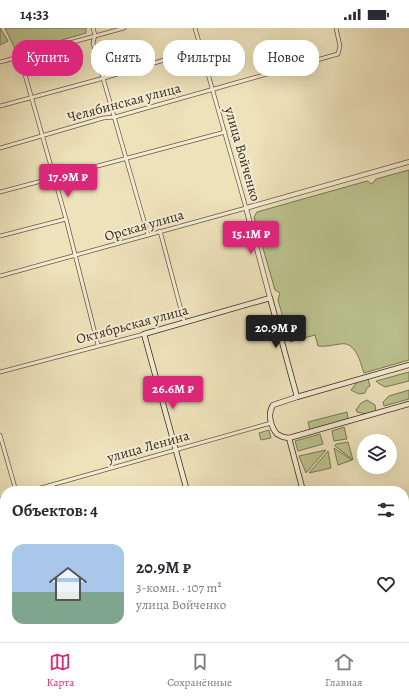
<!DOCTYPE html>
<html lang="ru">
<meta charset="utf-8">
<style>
:root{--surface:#fff;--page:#f2f2f3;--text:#2b2b33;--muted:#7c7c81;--line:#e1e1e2;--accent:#db2777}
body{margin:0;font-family:Alegreya,serif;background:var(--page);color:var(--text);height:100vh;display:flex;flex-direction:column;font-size:15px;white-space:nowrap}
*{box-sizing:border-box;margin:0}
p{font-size:13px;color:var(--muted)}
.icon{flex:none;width:22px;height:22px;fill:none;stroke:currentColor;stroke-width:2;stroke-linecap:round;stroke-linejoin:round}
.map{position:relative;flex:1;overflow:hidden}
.sheet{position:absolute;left:0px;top:458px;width:409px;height:156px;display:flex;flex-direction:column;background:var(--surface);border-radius:16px 16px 0 0;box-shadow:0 4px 16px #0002}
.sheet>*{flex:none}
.guide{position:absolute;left:12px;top:12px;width:385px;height:36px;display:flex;gap:8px}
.tools{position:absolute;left:357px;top:406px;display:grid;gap:8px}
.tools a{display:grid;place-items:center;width:40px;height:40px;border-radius:50%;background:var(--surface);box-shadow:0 4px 16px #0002;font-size:20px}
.price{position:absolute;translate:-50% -34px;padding:0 9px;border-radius:4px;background:var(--accent);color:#fff;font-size:13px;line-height:26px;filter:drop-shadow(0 1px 2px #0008)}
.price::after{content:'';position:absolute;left:50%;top:24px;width:12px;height:9px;margin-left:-6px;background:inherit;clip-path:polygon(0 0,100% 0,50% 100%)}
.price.active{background:#222;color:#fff}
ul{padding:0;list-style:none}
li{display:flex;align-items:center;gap:12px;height:100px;padding:0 12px}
li span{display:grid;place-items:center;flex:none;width:112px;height:80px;border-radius:12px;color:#555}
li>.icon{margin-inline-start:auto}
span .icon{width:48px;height:48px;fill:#fffc;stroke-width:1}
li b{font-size:17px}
h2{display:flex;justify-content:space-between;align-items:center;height:48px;padding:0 12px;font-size:17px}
.tag{padding:0 14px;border-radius:16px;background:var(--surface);box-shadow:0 4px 16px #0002;font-size:14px;line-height:36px}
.tag.active{background:var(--accent);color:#fff}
.status{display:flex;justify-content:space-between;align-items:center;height:28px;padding:0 20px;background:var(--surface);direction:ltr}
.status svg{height:11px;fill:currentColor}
.tab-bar{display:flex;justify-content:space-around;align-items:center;height:56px;border-top:1px solid var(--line);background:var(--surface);font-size:11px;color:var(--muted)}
.tab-bar a{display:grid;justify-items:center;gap:2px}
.tab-bar .active{color:var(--accent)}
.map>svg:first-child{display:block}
</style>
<div class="status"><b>14:33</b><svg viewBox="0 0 49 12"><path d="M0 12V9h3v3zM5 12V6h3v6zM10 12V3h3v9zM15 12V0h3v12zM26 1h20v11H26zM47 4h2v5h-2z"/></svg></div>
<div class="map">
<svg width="409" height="614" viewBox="0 0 409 614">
<rect width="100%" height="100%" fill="#eee2bb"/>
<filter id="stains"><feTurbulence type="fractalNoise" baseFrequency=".005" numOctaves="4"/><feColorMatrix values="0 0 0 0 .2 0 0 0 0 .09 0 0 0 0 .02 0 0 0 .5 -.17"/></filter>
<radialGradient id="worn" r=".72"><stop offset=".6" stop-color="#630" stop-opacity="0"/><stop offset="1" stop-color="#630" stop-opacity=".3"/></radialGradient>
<g fill="#bbc28e" stroke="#787656">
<path d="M0 0 8 13 0 17Z"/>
<path d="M5 0H86V5L17 25Z"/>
<path d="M409 142V332L364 345C360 334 356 313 340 316 332 317 326 319 318 318L315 307 290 314 278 272 280 265 275 262 254 189 257 184 367 153 372 156 376 151Z"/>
<path d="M409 344V353L385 359 378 355 376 353Z"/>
<path d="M368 351 370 358 367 360 365 365 359 366 351 362 358 353Z"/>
<path d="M409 362V371L384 378 383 374 389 368Z"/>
<path d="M367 372 375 377 376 384 367 386 357 384 356 382 361 375Z"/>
<path d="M347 384 348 391 310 402 308 394Z"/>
<path d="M344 399 347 411 334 413 332 403Z"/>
<path d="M269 402 271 410 261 412 259 405Z"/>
<path d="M320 406 323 416 298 423 295 413Z"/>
<path d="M348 414 353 432 335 418 336 416Z"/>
<path d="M334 420 352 432 338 437Z"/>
<path d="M326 422 306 445 299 428Z"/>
<path d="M328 423 331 440 309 445Z"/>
<path d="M5 601V609H23L5 614H0V602Z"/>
<path d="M409 603V614H361L377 609H398L399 611H401V609H404V604Z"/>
<path d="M115 609H181L191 614H113Z"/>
<path d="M229 609H245L247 614H233Z"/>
</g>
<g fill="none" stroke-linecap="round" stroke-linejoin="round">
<g stroke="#635946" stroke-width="4.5">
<g id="minor">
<path d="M93 0 95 7 93 15 148 207"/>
<path d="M20 29 66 191 98 317"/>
<path d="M0 34 124 0"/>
<path d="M0 78 104 50 201 21"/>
<path d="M0 120 103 90 115 89 338 26 340 18 336 0"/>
<path d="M0 164 225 104"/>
<path d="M160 203 184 293"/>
<path d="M0 208 66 191"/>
<path d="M0 248 246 180 195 0"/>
<path d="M0 344 144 306"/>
<path d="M0 407 16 463"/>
<path d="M30 463 271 395"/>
<path d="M0 471 5 470"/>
<path d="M0 594 5 592"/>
</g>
</g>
<g stroke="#635946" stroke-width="5.5">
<path id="tertiary" d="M270 270 246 180 409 134"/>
</g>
<g stroke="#352b1f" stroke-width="6">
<g id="secondary">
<path d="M289 410 409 376"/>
<path d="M187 463 144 306 270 270 297 369"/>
<path d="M303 463 289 410 283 409 277 406C271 399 267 386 273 377L297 369 409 337"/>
<path d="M404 502 409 501"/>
<path d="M344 609 345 614"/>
</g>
</g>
<use href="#minor" stroke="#f4ecd3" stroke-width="3"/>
<use href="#tertiary" stroke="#f4ecd3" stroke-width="4"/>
<use href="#secondary" stroke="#f4ecd3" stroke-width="4.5"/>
</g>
<g text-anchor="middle" stroke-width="4" stroke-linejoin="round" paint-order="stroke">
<g font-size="14" fill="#352b1f" stroke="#f4ecd3">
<text transform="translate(124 74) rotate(-15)" y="5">Челябинская улица</text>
<text transform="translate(243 126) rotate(74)" y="5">улица Войченко</text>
<text transform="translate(144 197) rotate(-16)" y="5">Орская улица</text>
<text transform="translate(132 296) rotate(-15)" y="5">Октябрьская улица</text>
<text transform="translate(148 418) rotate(-16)" y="5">улица Ленина</text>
</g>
</g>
<rect width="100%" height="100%" filter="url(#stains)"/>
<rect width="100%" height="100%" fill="url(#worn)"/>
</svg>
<div class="tools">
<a><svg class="icon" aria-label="layers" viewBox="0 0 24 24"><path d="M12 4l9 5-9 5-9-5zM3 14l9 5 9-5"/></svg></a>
</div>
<b class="price" style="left:68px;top:170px">17.9M ₽</b>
<b class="price" style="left:251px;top:227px">15.1M ₽</b>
<b class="price active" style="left:276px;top:321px">20.9M ₽</b>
<b class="price" style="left:173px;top:382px">26.6M ₽</b>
<div class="guide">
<a class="tag active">Купить</a>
<a class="tag">Снять</a>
<a class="tag">Фильтры</a>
<a class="tag">Новое</a>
</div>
<section class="sheet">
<h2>Объектов: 4<svg class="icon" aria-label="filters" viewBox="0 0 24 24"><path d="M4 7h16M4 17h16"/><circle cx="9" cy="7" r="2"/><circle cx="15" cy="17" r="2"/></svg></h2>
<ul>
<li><span style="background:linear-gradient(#a9c7e8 60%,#7fa58c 0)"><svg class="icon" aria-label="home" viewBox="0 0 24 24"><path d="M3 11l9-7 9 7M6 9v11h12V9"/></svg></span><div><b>20.9M ₽</b><p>3-комн. · 107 m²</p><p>улица Войченко</p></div><svg class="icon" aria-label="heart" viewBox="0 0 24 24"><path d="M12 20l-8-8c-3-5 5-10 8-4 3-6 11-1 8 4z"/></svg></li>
</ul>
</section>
</div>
<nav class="tab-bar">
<a class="active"><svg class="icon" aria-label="map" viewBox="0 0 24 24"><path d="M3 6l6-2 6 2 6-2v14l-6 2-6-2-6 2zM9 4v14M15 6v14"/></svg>Карта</a>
<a><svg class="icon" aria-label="saved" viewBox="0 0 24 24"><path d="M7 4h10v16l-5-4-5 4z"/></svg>Сохранённые</a>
<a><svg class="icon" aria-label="home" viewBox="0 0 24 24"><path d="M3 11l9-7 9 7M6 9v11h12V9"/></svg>Главная</a>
</nav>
